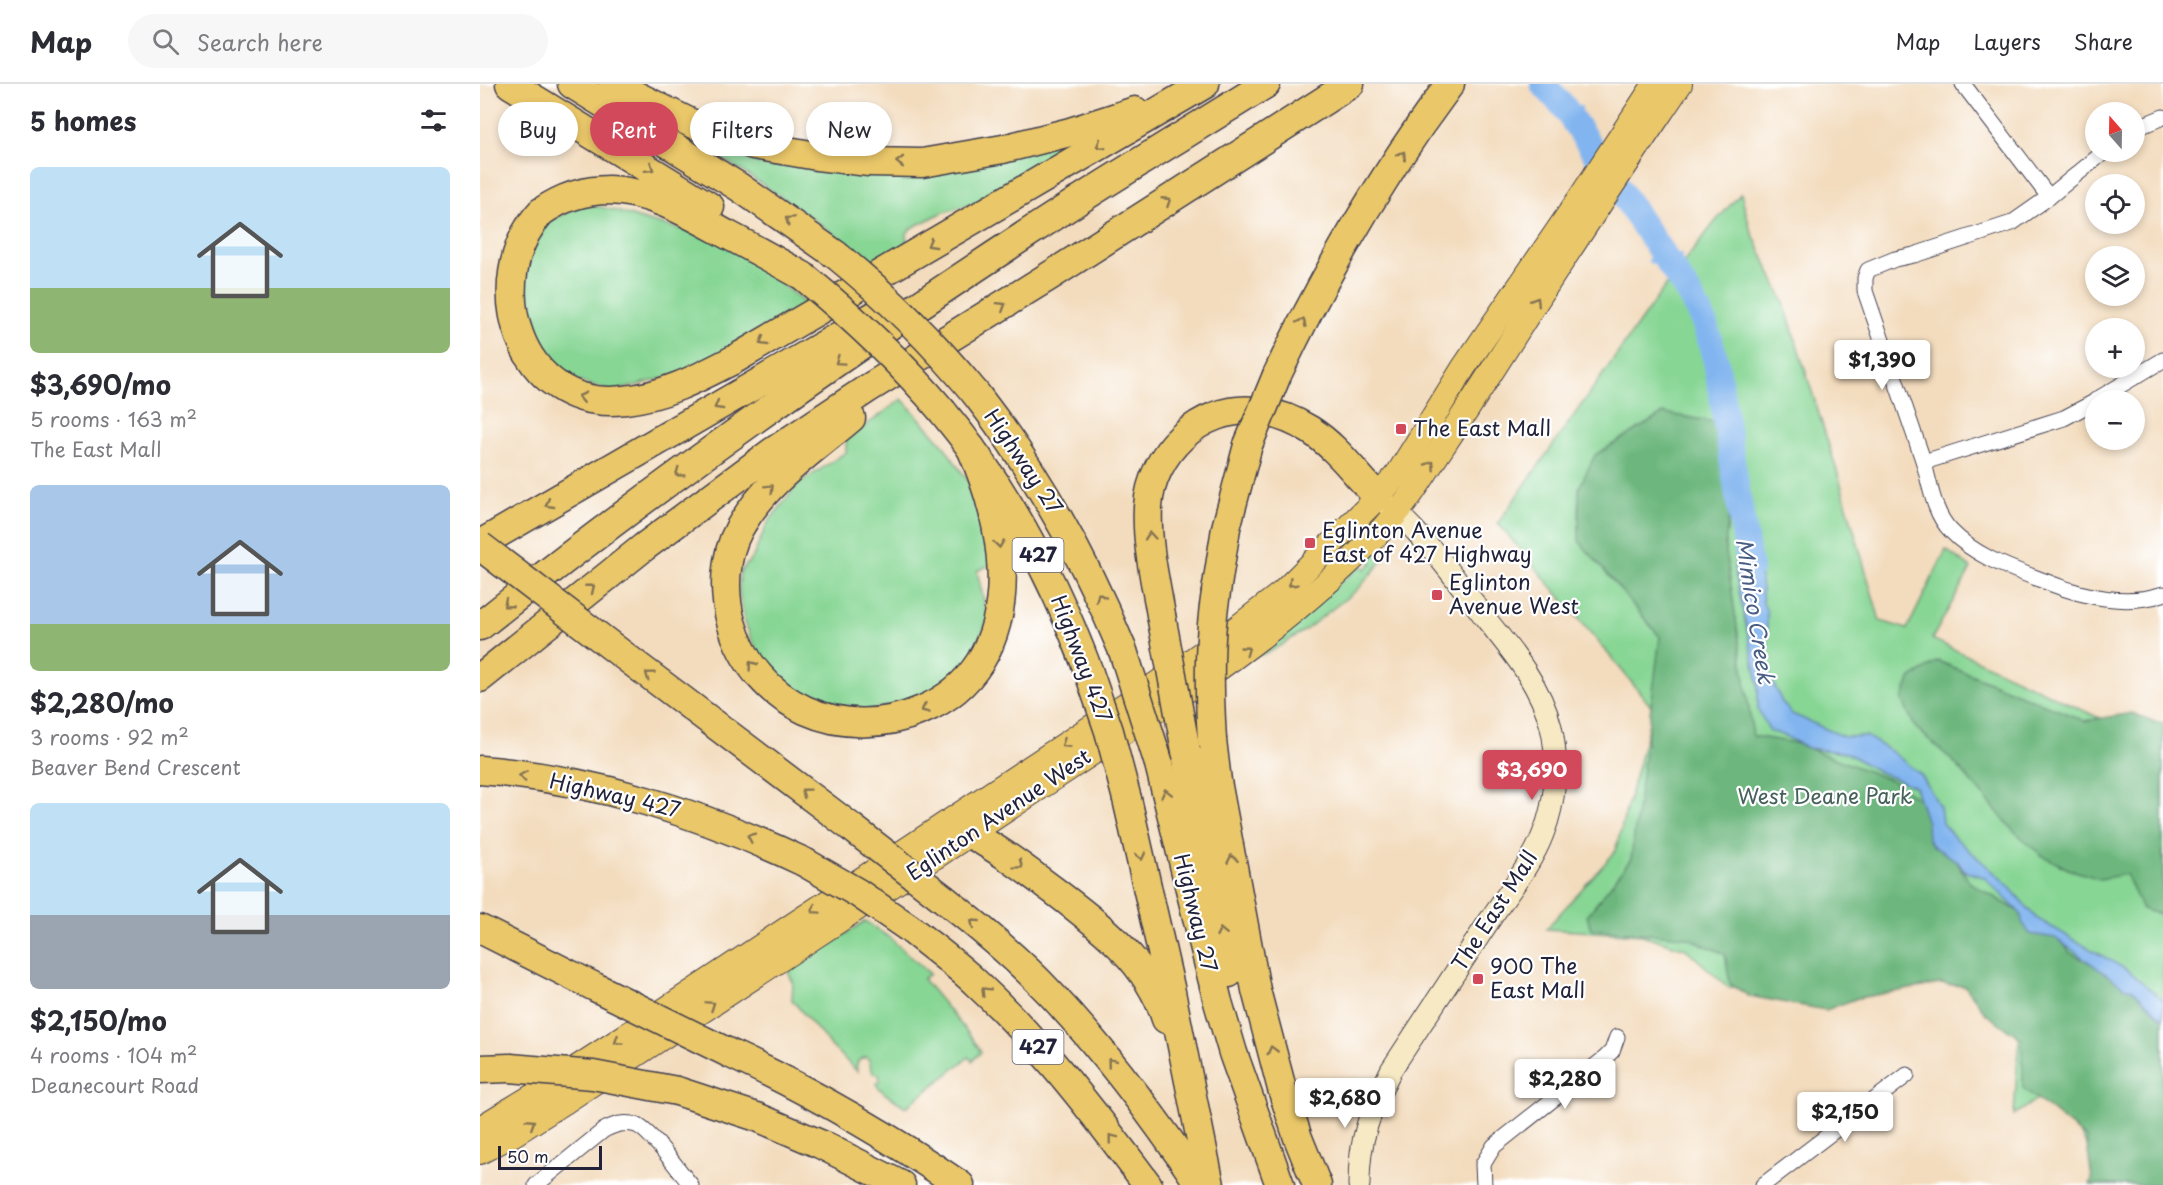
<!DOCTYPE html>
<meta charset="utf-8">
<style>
:root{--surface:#fff;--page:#f7f7f7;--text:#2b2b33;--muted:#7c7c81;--line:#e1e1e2;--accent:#d1495b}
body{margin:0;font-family:"Playpen Sans",sans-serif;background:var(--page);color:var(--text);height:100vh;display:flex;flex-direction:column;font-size:22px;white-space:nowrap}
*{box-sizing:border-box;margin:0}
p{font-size:20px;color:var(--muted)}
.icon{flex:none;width:33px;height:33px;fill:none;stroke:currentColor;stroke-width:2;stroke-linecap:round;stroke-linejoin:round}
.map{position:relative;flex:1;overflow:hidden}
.panel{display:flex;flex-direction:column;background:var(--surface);width:480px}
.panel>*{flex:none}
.guide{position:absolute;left:18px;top:18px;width:570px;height:54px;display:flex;gap:12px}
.needle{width:39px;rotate:340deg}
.fabs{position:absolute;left:1605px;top:18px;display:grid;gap:12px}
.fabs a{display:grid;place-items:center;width:60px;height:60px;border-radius:50%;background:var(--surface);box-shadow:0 3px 9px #0003;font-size:30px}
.scale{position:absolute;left:18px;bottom:15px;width:104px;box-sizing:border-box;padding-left:6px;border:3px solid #22223b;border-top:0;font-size:16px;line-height:21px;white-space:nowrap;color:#22223b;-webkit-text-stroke:4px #fff;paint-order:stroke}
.price{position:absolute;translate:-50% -51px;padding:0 14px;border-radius:6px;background:#fff;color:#222;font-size:20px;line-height:39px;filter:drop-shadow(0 2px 3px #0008)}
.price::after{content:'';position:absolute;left:50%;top:36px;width:18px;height:14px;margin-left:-9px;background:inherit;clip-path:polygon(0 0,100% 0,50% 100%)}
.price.selected{background:var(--accent);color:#fff}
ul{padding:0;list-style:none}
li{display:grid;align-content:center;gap:12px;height:318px;padding:0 30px}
li span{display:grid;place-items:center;height:186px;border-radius:9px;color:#555}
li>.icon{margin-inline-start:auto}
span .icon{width:108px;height:108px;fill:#fffc;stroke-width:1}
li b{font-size:26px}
h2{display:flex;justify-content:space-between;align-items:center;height:72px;padding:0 30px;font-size:26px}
.pill{padding:0 21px;border-radius:27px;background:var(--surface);box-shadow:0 3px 9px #0003;font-size:21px;line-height:54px}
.pill.selected{background:var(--accent);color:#fff}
header{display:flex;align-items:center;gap:36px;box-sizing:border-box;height:84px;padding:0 30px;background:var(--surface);border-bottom:2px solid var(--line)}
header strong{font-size:28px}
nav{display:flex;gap:33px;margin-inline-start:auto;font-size:21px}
.search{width:420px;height:54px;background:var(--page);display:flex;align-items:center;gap:15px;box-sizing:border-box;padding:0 21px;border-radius:33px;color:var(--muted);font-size:22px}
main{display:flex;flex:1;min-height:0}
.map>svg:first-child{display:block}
</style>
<header>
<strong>Map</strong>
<div class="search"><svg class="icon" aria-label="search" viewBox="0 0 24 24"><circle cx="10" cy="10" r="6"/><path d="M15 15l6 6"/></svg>Search here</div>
<nav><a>Map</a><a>Layers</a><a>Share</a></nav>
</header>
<main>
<section class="panel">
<h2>5 homes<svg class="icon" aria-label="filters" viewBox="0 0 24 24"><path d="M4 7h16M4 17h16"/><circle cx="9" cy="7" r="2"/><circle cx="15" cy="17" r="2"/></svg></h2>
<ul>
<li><span style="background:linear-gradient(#bfe0f5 65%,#8fb573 0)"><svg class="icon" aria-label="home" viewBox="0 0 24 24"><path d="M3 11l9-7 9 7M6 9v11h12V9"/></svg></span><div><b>$3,690/mo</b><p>5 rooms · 163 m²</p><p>The East Mall</p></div></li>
<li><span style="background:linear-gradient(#a9c7e8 75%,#8fb573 0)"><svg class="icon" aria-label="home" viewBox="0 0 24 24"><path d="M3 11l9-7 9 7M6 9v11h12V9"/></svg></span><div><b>$2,280/mo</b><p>3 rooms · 92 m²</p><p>Beaver Bend Crescent</p></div></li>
<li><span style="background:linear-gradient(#bfe0f5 60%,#9aa5b1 0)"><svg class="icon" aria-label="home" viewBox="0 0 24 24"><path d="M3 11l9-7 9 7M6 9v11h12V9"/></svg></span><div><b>$2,150/mo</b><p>4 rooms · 104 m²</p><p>Deanecourt Road</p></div></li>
</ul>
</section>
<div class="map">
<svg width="1683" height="1101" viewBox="0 0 1683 1101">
<rect width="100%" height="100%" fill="#fff"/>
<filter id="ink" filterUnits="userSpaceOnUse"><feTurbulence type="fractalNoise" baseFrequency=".0167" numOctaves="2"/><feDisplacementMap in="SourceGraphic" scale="12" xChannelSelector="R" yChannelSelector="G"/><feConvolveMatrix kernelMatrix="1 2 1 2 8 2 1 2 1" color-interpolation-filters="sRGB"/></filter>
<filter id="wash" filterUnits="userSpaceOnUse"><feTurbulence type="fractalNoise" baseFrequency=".008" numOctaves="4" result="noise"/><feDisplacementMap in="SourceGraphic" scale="24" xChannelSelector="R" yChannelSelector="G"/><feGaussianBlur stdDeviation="1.35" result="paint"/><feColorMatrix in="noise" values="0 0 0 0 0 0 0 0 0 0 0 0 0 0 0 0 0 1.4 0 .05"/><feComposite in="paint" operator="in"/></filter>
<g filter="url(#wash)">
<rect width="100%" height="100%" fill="#f3dcbe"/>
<g fill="#87d694" stroke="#547c68" stroke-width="1.5">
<path d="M207 52 323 80 593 56 597 65 499 118 464 128 439 140 430 145 426 151 427 157 420 168 395 182C336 133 271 93 207 52Z"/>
<path d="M1261 109 1270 144 1304 219 1357 387 1400 537 1427 545 1466 466 1491 484 1452 555 1649 648 1683 644V1101H1629L1574 1003 1534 1031 1540 939 1483 895 1305 892 1249 904 1206 865 1162 851 1066 845 1135 768 1173 625C1123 561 1069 501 1018 439L1181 208 1235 138Z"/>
<path d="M102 121C125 121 147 131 168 137 184 142 201 144 217 149 258 162 295 195 328 222L217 285 132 308 70 288 32 211 66 139Z"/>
<path d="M422 315 462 359 492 403 512 480 497 487 508 535 490 576 450 613 376 629 327 616 285 581 271 554 264 536 259 508 260 488 273 473 287 440 317 401 366 368V356Z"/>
<path d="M898 467 904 475 878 505 824 547 790 568 768 575 881 481 885 485 892 479 888 474Z"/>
<path d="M385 837 410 854 450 890 443 895 492 954 501 968 492 977 489 973 426 1023 404 1009 396 1000 400 996 399 990 393 989 389 976 386 973C377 976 376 978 377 987L351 962 312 916 313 898 308 888Z"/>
</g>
<g fill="#6db77e" stroke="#486c5c" stroke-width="1.5">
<path d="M1184 329 1240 339 1252 409 1245 461 1273 652 1315 659 1413 697 1441 717 1489 798 1543 830 1573 844 1590 869 1635 891 1683 925V1101H1610L1612 1095 1606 1054 1543 1004 1542 955 1506 930 1485 902 1460 900 1378 914 1346 926 1269 912 1250 900 1245 870 1206 853 1111 845 1107 832 1151 775 1180 553 1099 457V404L1115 371Z"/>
<path d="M1458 577 1605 637 1652 629 1678 639 1683 638V831L1662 825 1646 790 1620 795 1588 785 1561 771 1533 746 1473 677 1435 643 1422 615 1431 594Z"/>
</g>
<path fill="#82b5ef" stroke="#526c95" stroke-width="1.5" d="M1270 450 1280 485 1283 519 1287 528V585L1302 618 1312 630 1364 653 1386 652 1411 667 1442 692 1460 723 1462 738 1471 750 1527 800 1556 834 1649 887 1683 916V935L1652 905 1644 903 1575 854 1550 850 1542 838 1541 830 1504 793 1486 788 1476 776 1454 763 1448 755 1447 739 1435 703 1397 687 1367 669 1327 664 1305 652 1290 647 1278 626V599L1254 484 1256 470 1253 456Z"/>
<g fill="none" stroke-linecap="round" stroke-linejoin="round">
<g stroke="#82b5ef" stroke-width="4.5">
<path d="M1096 43 1100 24"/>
<path d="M1170 177 1188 180"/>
<path d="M1194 188 1200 172"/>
</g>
<path stroke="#82b5ef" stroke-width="26" d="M1063 0 1084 23 1208 208 1224 238 1236 277 1270 485"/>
</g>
</g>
<g filter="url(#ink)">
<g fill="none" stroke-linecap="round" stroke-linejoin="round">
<g stroke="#413e4f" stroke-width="17">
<g id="street">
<path d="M1483 0 1569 113"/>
<path d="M1654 45 1683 33"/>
<path d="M1624 68 1569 113 1532 139 1434 171 1415 175 1388 186 1385 194V207C1404 263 1424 319 1443 376 1450 399 1453 429 1471 447 1498 475 1536 486 1572 500 1605 513 1648 522 1683 510"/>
<path d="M1616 316 1683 276"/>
<path d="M1444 378 1584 334 1616 317"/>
<path d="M56 1101 124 1046C134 1041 144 1037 156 1041 170 1046 200 1088 211 1101"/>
<path d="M1004 1101 1003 1080 1014 1062 1124 975 1132 967 1137 953"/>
<path d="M1283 1101 1427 991"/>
</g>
</g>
<g stroke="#413e4f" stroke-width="23">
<path id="secondary" d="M879 1101C879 1052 890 1029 911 986 945 935 979 883 1013 831 1030 806 1052 779 1063 750 1076 718 1079 677 1071 643 1061 602 1032 567 1006 535 975 494 945 452 906 419"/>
</g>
<g stroke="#413e4f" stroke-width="26">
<g id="primary">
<path d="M0 1044 58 1009 135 959 711 577 758 543 803 508 898 413 919 388 984 283 1100 114 1175 0"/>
<path d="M0 1068 32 1051 86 1017 715 601C788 551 856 497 915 431 932 412 945 389 959 368 986 328 1012 287 1038 246 1090 163 1145 82 1200 0"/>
</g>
</g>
<g stroke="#413e4f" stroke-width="31">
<g id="highway">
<path d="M30 0 230 123"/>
<path d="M92 0 259 103 356 171"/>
<path d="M133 0 211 39 273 61 337 72 389 78 442 79 523 65 590 48 655 27"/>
<path d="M323 192C298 178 273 164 248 151 211 131 172 107 129 106 105 106 81 114 61 128 0 195 37 329 145 316 185 312 220 293 255 275L725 0"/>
<path d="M797 291C845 189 902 91 970 0"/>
<path d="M496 310C558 390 604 473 643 567"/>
<path d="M463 328C527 405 573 493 608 586"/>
<path d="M371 334C331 368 285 398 259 445 244 472 243 509 251 538 274 622 363 660 442 626 466 616 486 600 500 578 539 514 519 428 491 364"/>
<path d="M0 460 399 229"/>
<path d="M736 508 746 444 768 361"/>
<path d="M681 531C675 496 666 458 668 423 671 370 720 321 775 327 794 328 814 336 830 346 857 363 876 391 898 413"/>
<path d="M0 542C191 389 393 249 599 116 660 77 724 39 786 0"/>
<path d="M143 571 371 743"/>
<path d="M0 594 164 463 291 369 387 305 568 193 870 0"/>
<path d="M732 656 737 697 776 906 802 1005 818 1054 837 1101"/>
<path d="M706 667 710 699 749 889"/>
<path d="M679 680 738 918 753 969 800 1101"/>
<path d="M0 686C115 695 220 729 324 778"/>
<path d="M647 715 690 903 730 1101"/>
<path d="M490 750C520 766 546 786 573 806 619 841 668 877 686 935"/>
<path d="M464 815C501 844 538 875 570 909 626 968 675 1034 720 1101"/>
<path d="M429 844C451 862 475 879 496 899 561 959 615 1030 668 1101"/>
<path d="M0 845 115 903"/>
<path d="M253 971C332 1008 408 1052 480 1101"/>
<path d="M0 985 30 984"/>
<path d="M197 1007 277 1033 340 1060 421 1101"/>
</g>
</g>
<use href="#street" stroke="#fff" stroke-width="15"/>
<use href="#secondary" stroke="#f7e9c3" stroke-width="21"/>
<use href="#primary" stroke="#eac769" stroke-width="24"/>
<use href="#highway" stroke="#eac769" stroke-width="28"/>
<g stroke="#413e4f" stroke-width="31" stroke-linecap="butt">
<g id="highway-bridge">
<path d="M356 171C407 212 454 259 496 310"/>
<path d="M323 192C374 234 421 278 463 328"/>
<path d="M768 361 797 291"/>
<path d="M0 462 143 571"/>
<path d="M681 531 706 667"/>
<path d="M643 567 679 680"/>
<path d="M608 586 629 647 647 715"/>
<path d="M732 656C729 606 728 557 736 508"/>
<path d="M371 743 464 815"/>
<path d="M324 778 378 809 429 844"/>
<path d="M115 903 253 971"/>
<path d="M30 984 113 991 197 1007"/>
</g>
</g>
<use href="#highway-bridge" stroke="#eac769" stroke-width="28"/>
</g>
<defs><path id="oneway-chevron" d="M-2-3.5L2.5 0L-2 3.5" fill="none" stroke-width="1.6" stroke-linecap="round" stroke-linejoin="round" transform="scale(1.5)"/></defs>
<g stroke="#867452">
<use href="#oneway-chevron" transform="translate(620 61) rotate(150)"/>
<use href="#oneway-chevron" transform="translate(922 71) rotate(-57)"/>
<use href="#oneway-chevron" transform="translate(420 78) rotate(-179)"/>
<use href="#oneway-chevron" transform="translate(170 84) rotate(32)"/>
<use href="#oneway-chevron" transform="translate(687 117) rotate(-33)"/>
<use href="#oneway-chevron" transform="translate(309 136) rotate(-145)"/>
<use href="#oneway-chevron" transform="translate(451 160) rotate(150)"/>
<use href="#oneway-chevron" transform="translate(1056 217) rotate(-58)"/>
<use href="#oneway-chevron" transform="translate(522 222) rotate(-32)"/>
<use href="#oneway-chevron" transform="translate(822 238) rotate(-65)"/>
<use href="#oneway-chevron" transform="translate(283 258) rotate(150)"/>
<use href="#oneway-chevron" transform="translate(359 277) rotate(146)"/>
<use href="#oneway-chevron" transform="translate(102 313) rotate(-167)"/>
<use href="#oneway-chevron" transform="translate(238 322) rotate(150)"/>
<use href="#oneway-chevron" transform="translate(951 381) rotate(-56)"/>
<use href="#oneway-chevron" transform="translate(199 389) rotate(144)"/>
<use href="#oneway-chevron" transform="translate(290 404) rotate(-45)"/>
<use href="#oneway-chevron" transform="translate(69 420) rotate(150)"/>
<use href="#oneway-chevron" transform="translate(670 452) rotate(-95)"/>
<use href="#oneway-chevron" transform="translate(519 460) rotate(82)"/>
<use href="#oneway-chevron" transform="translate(812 499) rotate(136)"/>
<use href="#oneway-chevron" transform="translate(111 504) rotate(-39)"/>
<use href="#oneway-chevron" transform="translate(620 513) rotate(-114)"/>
<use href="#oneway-chevron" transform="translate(27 520) rotate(141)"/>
<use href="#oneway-chevron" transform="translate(766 566) rotate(-36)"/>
<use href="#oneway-chevron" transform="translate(272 581) rotate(-127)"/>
<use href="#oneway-chevron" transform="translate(169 591) rotate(-143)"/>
<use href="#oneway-chevron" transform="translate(445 625) rotate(155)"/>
<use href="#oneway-chevron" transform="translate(585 660) rotate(147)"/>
<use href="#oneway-chevron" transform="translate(43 692) rotate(-172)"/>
<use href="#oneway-chevron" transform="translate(325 708) rotate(-143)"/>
<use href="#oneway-chevron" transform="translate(686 709) rotate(-104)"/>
<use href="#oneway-chevron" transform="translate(271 753) rotate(-156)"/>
<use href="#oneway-chevron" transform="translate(661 772) rotate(77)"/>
<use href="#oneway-chevron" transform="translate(752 775) rotate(-101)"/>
<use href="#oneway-chevron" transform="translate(539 781) rotate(37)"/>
<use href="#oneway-chevron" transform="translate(335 826) rotate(146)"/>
<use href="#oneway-chevron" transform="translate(494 839) rotate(-139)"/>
<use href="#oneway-chevron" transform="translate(741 848) rotate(-102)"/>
<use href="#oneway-chevron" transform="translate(505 907) rotate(-135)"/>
<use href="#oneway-chevron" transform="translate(231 921) rotate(-34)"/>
<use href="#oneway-chevron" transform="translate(138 957) rotate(147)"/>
<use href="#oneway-chevron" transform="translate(792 966) rotate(-105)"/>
<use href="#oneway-chevron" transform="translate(631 978) rotate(-129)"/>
<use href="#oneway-chevron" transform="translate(51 1039) rotate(-32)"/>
<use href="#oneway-chevron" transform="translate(632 1054) rotate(-128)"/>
</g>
</g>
<g fill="#d1495b" stroke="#fff" stroke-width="2">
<rect x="915" y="339" width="12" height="12" rx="3"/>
<rect x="824" y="453" width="12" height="12" rx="3"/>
<rect x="951" y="505" width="12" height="12" rx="3"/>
<rect x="992" y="889" width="12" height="12" rx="3"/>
</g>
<g text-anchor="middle" stroke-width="4.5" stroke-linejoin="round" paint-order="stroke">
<g fill="#fff" stroke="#646476" stroke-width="1.5">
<rect x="532.5" y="454" width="51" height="34" rx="4.5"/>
<rect x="532.5" y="946" width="51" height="34" rx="4.5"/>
</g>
<g font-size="20" font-weight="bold" fill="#22223b">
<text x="558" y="478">427</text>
<text x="558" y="970">427</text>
</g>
<g font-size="21" fill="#22223b" stroke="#fff" text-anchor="start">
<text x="933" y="352">The East Mall</text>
<text x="842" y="454">Eglinton Avenue<tspan x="842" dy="24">East of 427 Highway</tspan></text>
<text x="969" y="506">Eglinton<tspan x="969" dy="24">Avenue West</tspan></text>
<text x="1010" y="890">900 The<tspan x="1010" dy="24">East Mall</tspan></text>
</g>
<g font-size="21" fill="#22223b" stroke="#fff">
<text transform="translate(543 378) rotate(56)" y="7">Highway 27</text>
<text transform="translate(601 575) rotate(69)" y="7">Highway 427</text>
<text transform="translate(135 712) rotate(13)" y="7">Highway 427</text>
<text transform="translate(519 731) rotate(-34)" y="7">Eglinton Avenue West</text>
<text transform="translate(1015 827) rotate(-57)" y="7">The East Mall</text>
<text transform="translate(715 829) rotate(76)" y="7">Highway 27</text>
</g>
<g font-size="21" fill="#45615a" stroke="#fff">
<text x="1345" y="720">West Deane Park</text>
</g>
<g font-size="22" font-style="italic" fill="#485d83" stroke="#fff">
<text transform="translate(1275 527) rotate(81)" y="8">Mimico Creek</text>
</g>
</g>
</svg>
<div class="fabs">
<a><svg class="needle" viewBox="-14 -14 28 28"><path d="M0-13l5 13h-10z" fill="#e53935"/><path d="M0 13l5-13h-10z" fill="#7c7c81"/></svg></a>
<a><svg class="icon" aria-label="locate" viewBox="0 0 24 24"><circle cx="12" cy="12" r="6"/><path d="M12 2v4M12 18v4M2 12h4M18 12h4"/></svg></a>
<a><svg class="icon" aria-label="layers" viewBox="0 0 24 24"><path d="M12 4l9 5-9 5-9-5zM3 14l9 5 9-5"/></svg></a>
<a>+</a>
<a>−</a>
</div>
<div class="scale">50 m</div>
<b class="price" style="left:1402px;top:307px">$1,390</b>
<b class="price selected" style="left:1052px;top:717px">$3,690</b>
<b class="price" style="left:1085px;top:1026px">$2,280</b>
<b class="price" style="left:865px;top:1045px">$2,680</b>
<b class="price" style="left:1365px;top:1059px">$2,150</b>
<div class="guide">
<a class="pill">Buy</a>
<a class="pill selected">Rent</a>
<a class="pill">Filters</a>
<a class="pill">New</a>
</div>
</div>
</main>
